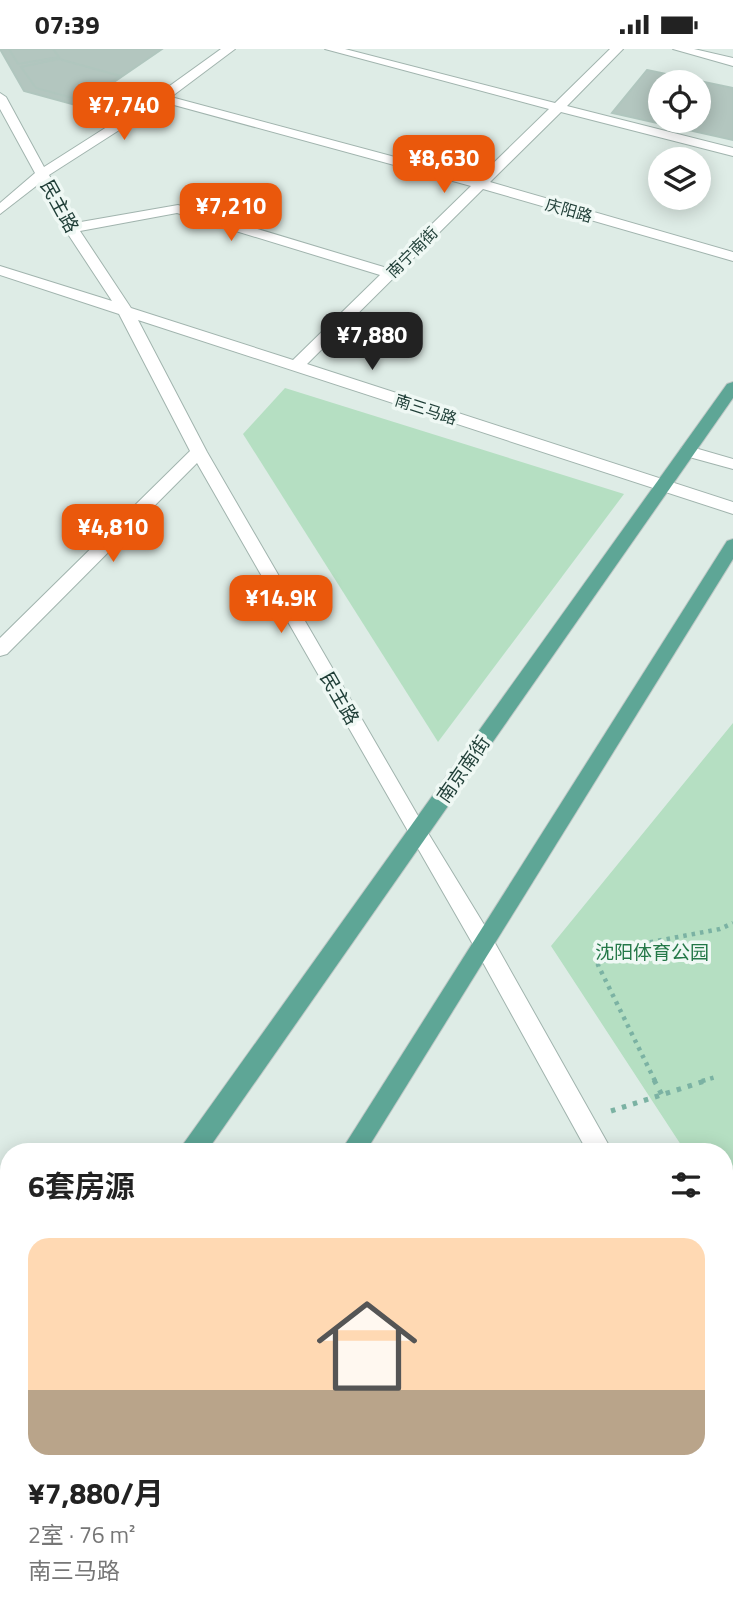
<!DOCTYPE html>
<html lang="zh">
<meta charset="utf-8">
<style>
:root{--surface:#fff;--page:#f6f6f6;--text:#222;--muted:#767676;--line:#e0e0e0;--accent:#ea580c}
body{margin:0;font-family:"Titillium Web","Noto Sans SC",sans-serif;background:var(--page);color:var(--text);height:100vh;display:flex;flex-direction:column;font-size:26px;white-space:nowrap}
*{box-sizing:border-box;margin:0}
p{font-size:23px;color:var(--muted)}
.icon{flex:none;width:38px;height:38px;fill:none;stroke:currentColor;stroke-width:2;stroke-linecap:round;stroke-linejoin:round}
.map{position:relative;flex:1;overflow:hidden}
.side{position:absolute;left:0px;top:1094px;width:733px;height:471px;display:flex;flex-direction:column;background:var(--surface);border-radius:28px 28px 0 0;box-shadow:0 4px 18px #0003}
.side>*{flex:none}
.buttons{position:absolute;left:648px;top:21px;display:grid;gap:14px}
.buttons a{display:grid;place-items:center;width:63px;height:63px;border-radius:50%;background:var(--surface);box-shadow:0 4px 18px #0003;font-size:35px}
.price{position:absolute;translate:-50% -60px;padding:0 16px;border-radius:14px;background:var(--accent);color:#fff;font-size:23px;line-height:46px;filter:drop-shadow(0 2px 4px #0008)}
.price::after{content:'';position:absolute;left:50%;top:42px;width:21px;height:16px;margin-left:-10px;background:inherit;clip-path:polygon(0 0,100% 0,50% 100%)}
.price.selected{background:#222;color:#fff}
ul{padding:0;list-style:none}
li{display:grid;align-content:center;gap:14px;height:371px;padding:0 28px}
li+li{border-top:2px solid var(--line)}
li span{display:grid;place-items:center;height:217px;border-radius:21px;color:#555}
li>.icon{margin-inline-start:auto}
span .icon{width:126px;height:126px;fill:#fffc;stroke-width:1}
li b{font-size:30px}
h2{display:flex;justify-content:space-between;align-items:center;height:84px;padding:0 28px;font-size:30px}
.status{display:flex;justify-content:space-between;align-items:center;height:49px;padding:0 35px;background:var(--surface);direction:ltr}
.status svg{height:19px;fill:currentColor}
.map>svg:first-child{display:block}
</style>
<div class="status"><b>07:39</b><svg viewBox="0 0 49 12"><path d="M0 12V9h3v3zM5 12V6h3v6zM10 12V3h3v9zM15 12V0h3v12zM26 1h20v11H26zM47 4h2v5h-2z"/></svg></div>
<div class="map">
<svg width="733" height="1564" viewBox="0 0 733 1564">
<rect width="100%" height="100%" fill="#deece6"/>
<g fill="#b5dfc2">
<path d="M285 339 624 445 438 693 243 385Z"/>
<path d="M733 674V1176L725 1163 724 1102H685L551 897Z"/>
</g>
<g fill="#b3c6bf" stroke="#b0c6be" stroke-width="2" fill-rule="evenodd">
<path d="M0 0H162L79 57 24 42Z"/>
<path d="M9 0H53L59 8 18 15Z"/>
<path d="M59 10 120 27 83 52 36 39 21 18Z"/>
<path d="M647 21 733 39V91L612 64ZM660 33H698V72H660Z"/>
</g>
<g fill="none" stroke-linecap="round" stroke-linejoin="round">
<g stroke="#a1b4ae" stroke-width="2">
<g id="minor">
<path d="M221 0H235L171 48 477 130 549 60 325 0H345L555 54 610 0H623L567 57 733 99V107L561 63 490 133 733 203V212L483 140 307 315 733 453V465L138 271 207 403 425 779 491 887 612 1102H587L475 899 197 414 7 605 0 607V589L190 402 119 265 0 226V217L112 252 64 179 40 134 0 165V154L35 124 0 60V44L6 48 44 118 157 46ZM163 53 471 137 387 219 178 156 75 174 49 126ZM177 164 380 226 293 311 131 259 80 182Z"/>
<path d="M673 0H694L733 9V17Z"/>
<path d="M688 397 733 410V420L682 406 680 402 682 398Z"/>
<path d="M0 1217 9 1221V1248L0 1244Z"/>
<path d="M724 1328 733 1331V1371L724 1367Z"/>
</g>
</g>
<g stroke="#c0c9c7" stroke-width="2">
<g id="major">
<path d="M733 333V349L207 1102H181L184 1094 727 335Z"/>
<path d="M733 490V510L366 1102H341L727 492Z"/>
<path d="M9 1348V1385L0 1389V1352Z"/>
<path d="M49 1556H81L78 1564H46Z"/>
</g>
</g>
<g stroke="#7bb2a3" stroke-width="4.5" stroke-dasharray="3.5 5" stroke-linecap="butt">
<path d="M655 1032 598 916 625 898 720 880 733 874"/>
<path d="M702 1032 716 1028"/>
</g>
<g stroke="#7bb2a3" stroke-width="5" stroke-dasharray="4.5 7" stroke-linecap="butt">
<path d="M654 1031 662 1046"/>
<path d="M611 1062 708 1031"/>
</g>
<use href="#minor" fill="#fff" fill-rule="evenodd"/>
<use href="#major" fill="#5ea696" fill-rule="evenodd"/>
</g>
<g text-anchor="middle" stroke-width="7" stroke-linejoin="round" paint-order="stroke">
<g font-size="16" fill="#1e3d36" stroke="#eff8f4">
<text transform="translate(569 161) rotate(16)" y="6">庆阳路</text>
<text transform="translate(412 203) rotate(-45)" y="6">南宁南街</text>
<text transform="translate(426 360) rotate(18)" y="6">南三马路</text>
</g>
<g font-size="19" fill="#1e3d36" stroke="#eff8f4">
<text transform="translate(60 157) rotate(61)" y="7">民主路</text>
<text transform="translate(340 649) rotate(60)" y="7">民主路</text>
<text transform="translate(463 720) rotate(-55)" y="7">南京南街</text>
</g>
<g font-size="19" fill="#247848" stroke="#eff8f4">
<text x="652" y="910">沈阳体育公园</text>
</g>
</g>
</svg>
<div class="buttons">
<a><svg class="icon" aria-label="locate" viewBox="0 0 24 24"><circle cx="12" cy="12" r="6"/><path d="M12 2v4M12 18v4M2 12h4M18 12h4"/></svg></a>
<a><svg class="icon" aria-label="layers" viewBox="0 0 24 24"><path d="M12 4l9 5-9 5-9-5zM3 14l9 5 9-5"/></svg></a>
</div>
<b class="price" style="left:124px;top:93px">¥7,740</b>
<b class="price" style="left:444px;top:146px">¥8,630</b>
<b class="price" style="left:231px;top:194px">¥7,210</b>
<b class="price selected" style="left:372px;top:323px">¥7,880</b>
<b class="price" style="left:113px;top:515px">¥4,810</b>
<b class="price" style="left:281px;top:586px">¥14.9K</b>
<section class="side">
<h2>6套房源<svg class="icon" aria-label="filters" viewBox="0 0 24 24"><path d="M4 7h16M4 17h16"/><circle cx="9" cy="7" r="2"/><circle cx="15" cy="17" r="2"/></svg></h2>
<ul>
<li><span style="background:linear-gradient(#ffd9b3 70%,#b9a48a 0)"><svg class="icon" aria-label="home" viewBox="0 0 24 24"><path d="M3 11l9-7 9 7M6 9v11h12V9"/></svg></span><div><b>¥7,880/月</b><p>2室 · 76 m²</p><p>南三马路</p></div></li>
</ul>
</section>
</div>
